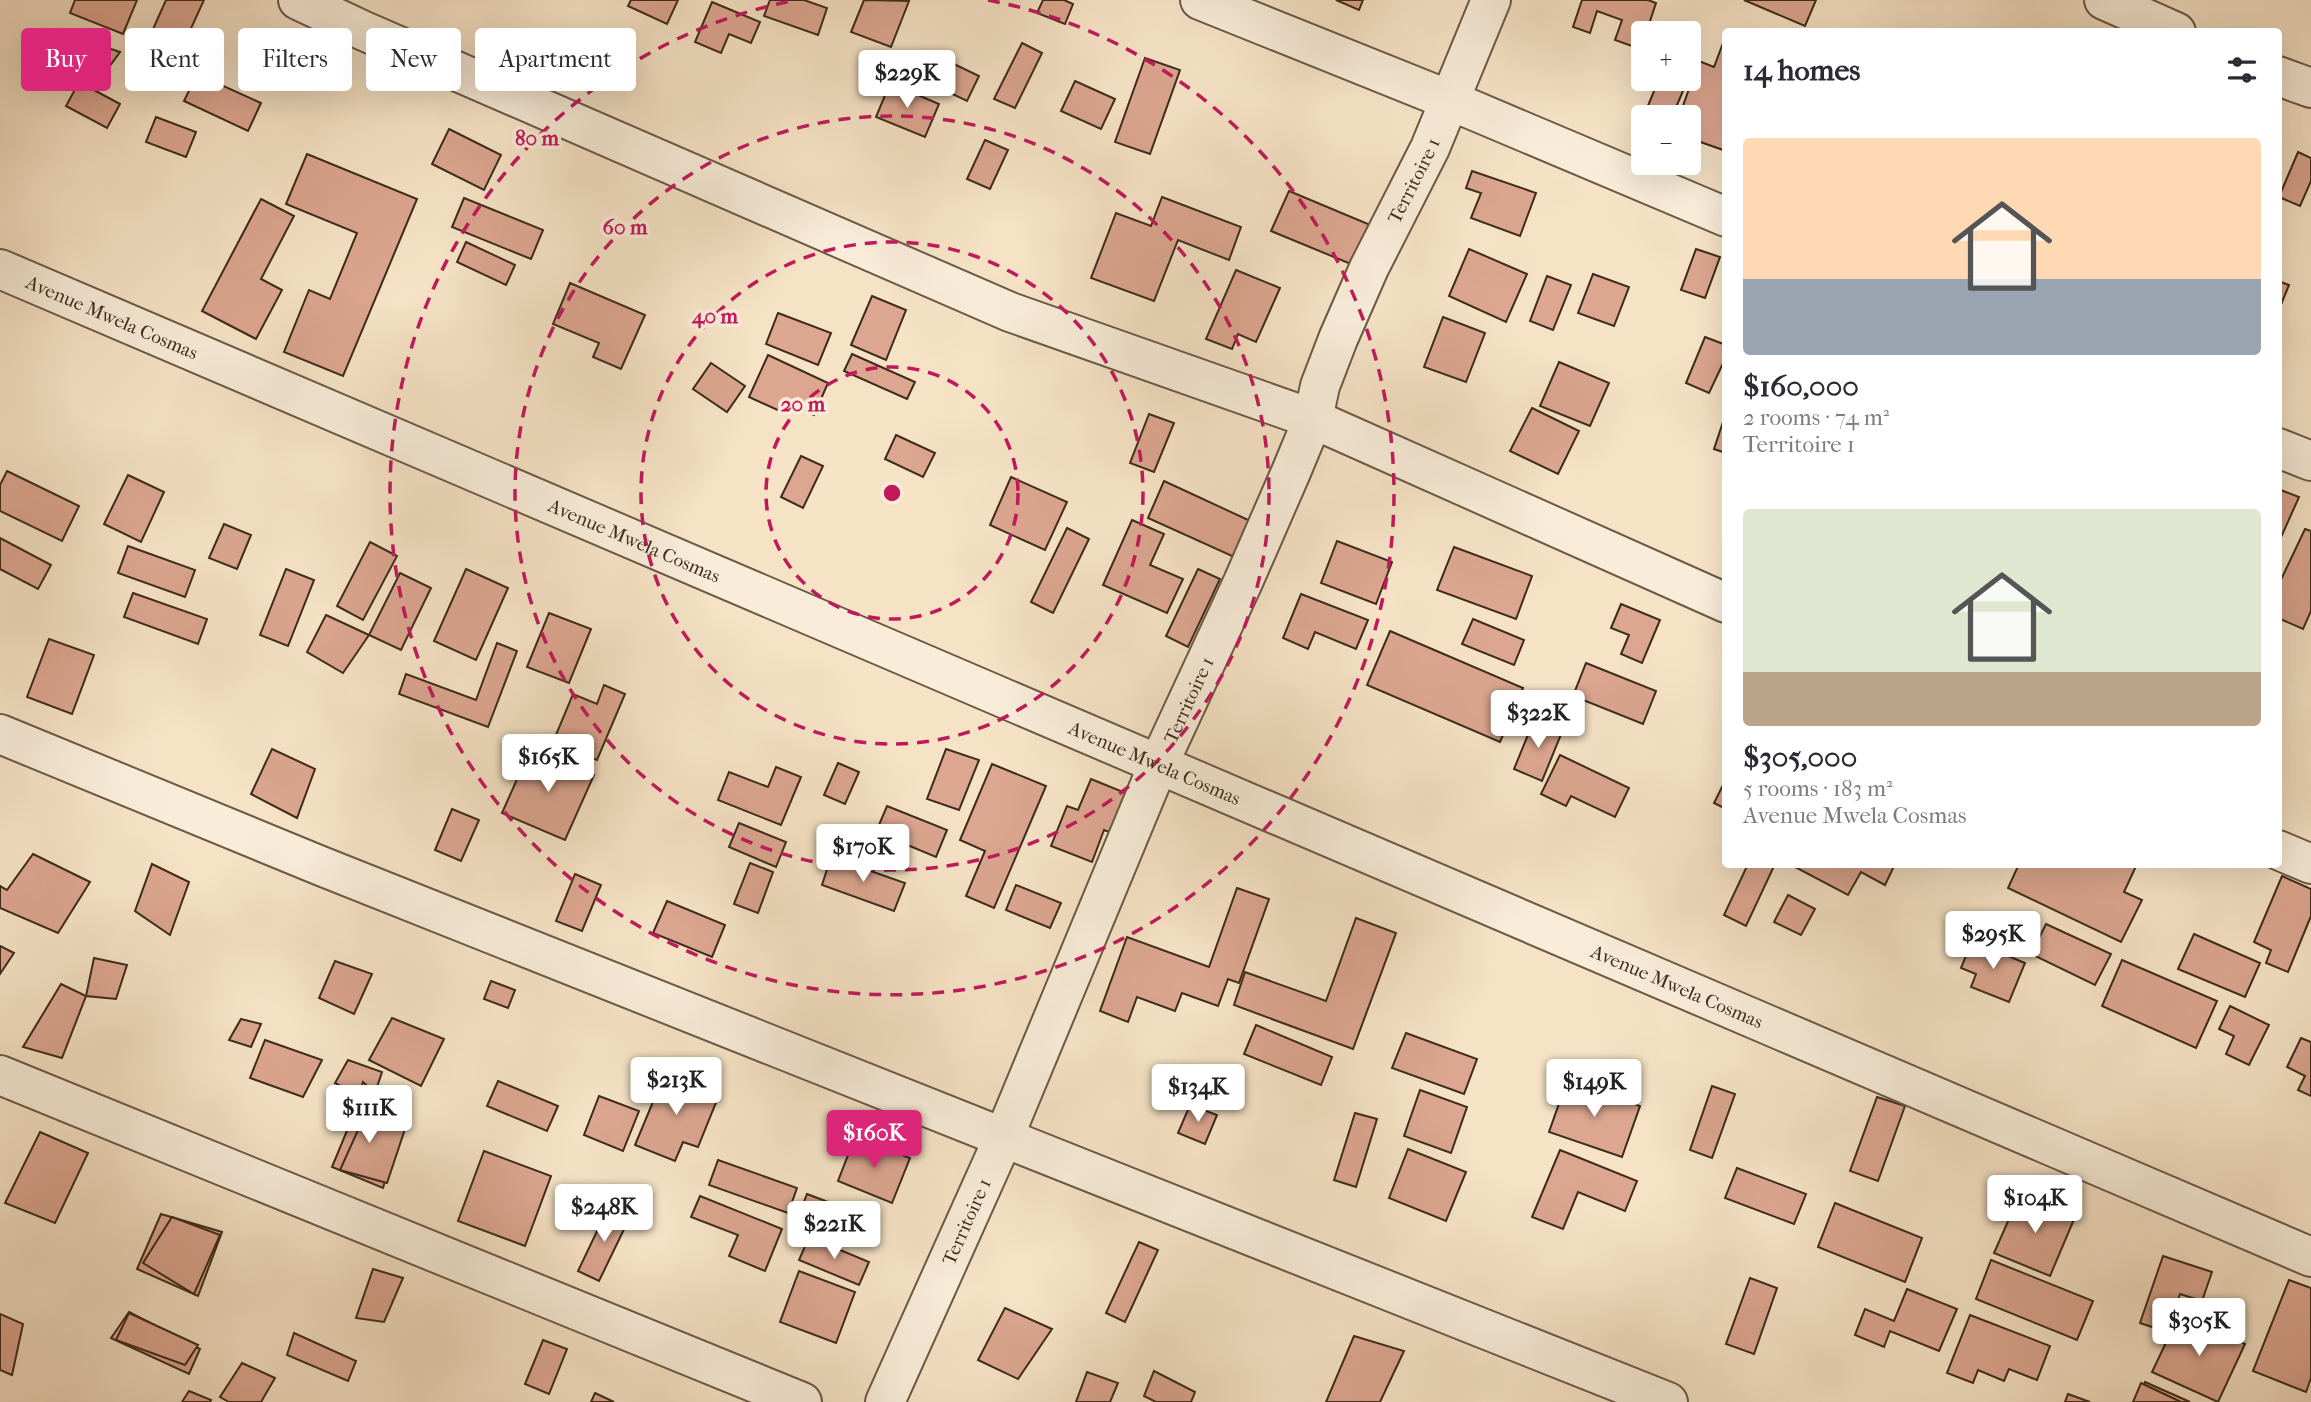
<!DOCTYPE html>
<meta charset="utf-8">
<style>
:root{--surface:#fff;--page:#f7f7f7;--text:#2b2b33;--muted:#7c7c81;--accent:#db2777}
body{margin:0;font-family:"IM FELL French Canon",serif;background:var(--page);color:var(--text);height:100vh;display:flex;flex-direction:column;font-size:26px;white-space:nowrap}
*{box-sizing:border-box;margin:0}
p{font-size:23px;color:var(--muted)}
.icon{flex:none;width:38px;height:38px;fill:none;stroke:currentColor;stroke-width:2;stroke-linecap:round;stroke-linejoin:round}
.map{position:relative;flex:1;overflow:hidden}
.side{position:absolute;left:1722px;top:28px;width:560px;height:840px;display:flex;flex-direction:column;background:var(--surface);border-radius:7px;box-shadow:0 7px 28px #0002}
.side>*{flex:none}
.top-card{position:absolute;left:21px;top:28px;width:665px;height:63px;display:flex;gap:14px}
.buttons{position:absolute;left:1631px;top:21px;display:grid;gap:14px}
.buttons a{display:grid;place-items:center;width:70px;height:70px;border-radius:7px;background:var(--surface);box-shadow:0 7px 28px #0002;font-size:35px}
.price{position:absolute;translate:-50% -60px;padding:0 16px;border-radius:7px;background:#fff;color:#222;font-size:23px;line-height:46px;filter:drop-shadow(0 2px 4px #0008)}
.price::after{content:'';position:absolute;left:50%;top:42px;width:21px;height:16px;margin-left:-10px;background:inherit;clip-path:polygon(0 0,100% 0,50% 100%)}
.price.selected{background:var(--accent);color:#fff}
ul{padding:0;list-style:none}
li{display:grid;align-content:center;gap:14px;height:371px;padding:0 21px}
li span{display:grid;place-items:center;height:217px;border-radius:7px;color:#555}
li>.icon{margin-inline-start:auto}
span .icon{width:126px;height:126px;fill:#fffc;stroke-width:1}
li b{font-size:30px}
h2{display:flex;justify-content:space-between;align-items:center;height:84px;padding:0 21px;font-size:30px}
.tag{padding:0 24px;border-radius:7px;background:var(--surface);box-shadow:0 7px 28px #0002;font-size:24px;line-height:63px}
.tag.selected{background:var(--accent);color:#fff}
.map>svg:first-child{display:block}
</style>
<div class="map">
<svg width="2311" height="1402" viewBox="0 0 2311 1402">
<rect width="100%" height="100%" fill="#f6e3c6"/>
<filter id="stains"><feTurbulence type="fractalNoise" baseFrequency=".00286" numOctaves="4"/><feColorMatrix values="0 0 0 0 .2 0 0 0 0 .09 0 0 0 0 .02 0 0 0 .5 -.17"/></filter>
<radialGradient id="worn" r=".72"><stop offset=".6" stop-color="#630" stop-opacity="0"/><stop offset="1" stop-color="#630" stop-opacity=".3"/></radialGradient>
<g fill="#dca690" stroke="#3d2b1b" stroke-width="2">
<path d="M75 0H137L123 34 70 13Z"/>
<path d="M166 0H204L172 70 141 56Z"/>
<path d="M631 0H678L667 24 628 6Z"/>
<path d="M770 0H804L827 8 818 35 764 16Z"/>
<path d="M864 0 909 1 891 47 851 32Z"/>
<path d="M1043 0H1064L1073 4 1065 24 1037 13Z"/>
<path d="M1336 0H1363L1359 10Z"/>
<path d="M1582 0H1648L1656 3 1646 33H1643L1640 49 1615 40 1622 20 1597 11 1590 33 1573 27Z"/>
<path d="M1744 0H1816L1805 26Z"/>
<path d="M712 2 760 22 751 43 729 34 721 53 695 42Z"/>
<path d="M70 35 120 52 104 74 61 59Z"/>
<path d="M1726 35V151L1689 138V117H1679L1699 61 1714 67Z"/>
<path d="M1022 43 1042 53 1015 108 994 99Z"/>
<path d="M933 54 979 76 967 101 921 79Z"/>
<path d="M1145 58 1180 70 1150 154 1115 142Z"/>
<path d="M197 74 261 103 248 131 184 101Z"/>
<path d="M1659 79H1688L1672 117H1657L1645 113Z"/>
<path d="M1075 81 1115 99 1101 129 1061 111Z"/>
<path d="M79 82 120 104 107 128 66 106Z"/>
<path d="M890 83 939 104 925 137 876 117Z"/>
<path d="M156 117 196 132 186 157 146 142Z"/>
<path d="M449 129 501 155 484 190 432 164Z"/>
<path d="M985 140 1008 150 990 189 967 179Z"/>
<path d="M2298 152 2311 158V181L2300 206 2279 197Z"/>
<path d="M307 154 417 199 343 376 284 352 309 290 330 299 357 233 286 204Z"/>
<path d="M1472 171 1536 193 1520 236 1471 218 1481 193 1466 188Z"/>
<path d="M1289 191 1380 229 1363 269 1271 231Z"/>
<path d="M1162 197 1241 227 1229 260 1178 240 1154 301 1091 278 1116 213 1151 226Z"/>
<path d="M464 198 543 230 531 259 452 227Z"/>
<path d="M261 199 294 216 261 279 282 290 256 339 202 311Z"/>
<path d="M466 242 515 265 506 285 457 262Z"/>
<path d="M1469 249 1527 274 1506 322 1449 296Z"/>
<path d="M1696 249 1720 257 1705 298 1681 290Z"/>
<path d="M1236 270 1280 288 1256 342 1238 334 1232 349 1206 339Z"/>
<path d="M1593 274 1629 287 1614 326 1578 313Z"/>
<path d="M1547 276 1571 285 1553 330 1530 321Z"/>
<path d="M2278 281 2289 285 2278 312Z"/>
<path d="M570 283 645 315 621 369 593 357 599 343 553 324Z"/>
<path d="M872 296 906 310 886 360 851 345Z"/>
<path d="M778 313 831 333 818 365 766 344Z"/>
<path d="M1443 317 1485 333 1466 382 1424 367Z"/>
<path d="M1705 337 1726 345V357L1709 393 1686 383Z"/>
<path d="M852 354 915 382 907 399 844 371Z"/>
<path d="M768 355 828 383 814 415 788 403 784 413 749 397Z"/>
<path d="M1559 362 1609 383 1590 426 1540 406Z"/>
<path d="M711 363 745 386 727 412 693 389Z"/>
<path d="M1532 408 1579 431 1558 474 1510 451Z"/>
<path d="M1149 414 1174 423 1154 472 1130 463Z"/>
<path d="M1724 419 1726 420V453L1714 449Z"/>
<path d="M896 435 935 453 923 477 885 459Z"/>
<path d="M801 456 823 466 803 508 781 497Z"/>
<path d="M7 471 79 506 62 541 0 511V485Z"/>
<path d="M128 475 164 492 141 542 104 524Z"/>
<path d="M1011 477 1067 502 1045 550 990 525Z"/>
<path d="M1164 481 1259 525 1243 561 1148 518Z"/>
<path d="M2278 489 2299 497 2278 544Z"/>
<path d="M1132 520 1164 534 1150 565 1183 579 1167 613 1103 585Z"/>
<path d="M224 524 251 535 237 569 209 558Z"/>
<path d="M1067 528 1089 539 1053 613 1031 602Z"/>
<path d="M2305 529 2311 531V611L2303 629 2278 618V586Z"/>
<path d="M0 538 51 565 38 589 0 569Z"/>
<path d="M1337 541 1392 562 1376 604 1321 583Z"/>
<path d="M370 542 397 556 363 620 337 606Z"/>
<path d="M128 546 195 570 185 597 118 573Z"/>
<path d="M1454 547 1532 576 1516 619 1437 590Z"/>
<path d="M286 569 314 580 288 646 260 635Z"/>
<path d="M466 569 508 588 476 660 434 641Z"/>
<path d="M1198 569 1220 579 1188 647 1166 636Z"/>
<path d="M400 573 431 588 401 650 369 635Z"/>
<path d="M133 593 207 619 198 644 124 617Z"/>
<path d="M1301 594 1368 620 1356 649 1315 632 1308 649 1283 638Z"/>
<path d="M1621 604 1660 620 1642 663 1621 654 1629 635 1611 628Z"/>
<path d="M549 613 591 629 569 683 527 667Z"/>
<path d="M326 615 369 635 343 673 307 652Z"/>
<path d="M1473 619 1524 640 1514 665 1462 644Z"/>
<path d="M1390 631 1523 688 1500 742 1367 685Z"/>
<path d="M49 639 94 655 72 714 27 697Z"/>
<path d="M497 643 517 651 488 727 399 694 406 674 476 700Z"/>
<path d="M1586 663 1656 691 1643 724 1573 696Z"/>
<path d="M604 685 625 694 597 760 553 742 573 694 597 704Z"/>
<path d="M1534 720 1562 732 1542 781 1514 769Z"/>
<path d="M531 748 594 775 565 840 502 813Z"/>
<path d="M272 749 315 769 297 818 251 794Z"/>
<path d="M946 749 979 760 959 810 927 799Z"/>
<path d="M1560 755 1629 788 1615 817 1571 796 1566 806 1541 794Z"/>
<path d="M838 763 859 772 845 804 824 795Z"/>
<path d="M992 764 1046 786 994 908 966 896 985 851 960 840Z"/>
<path d="M776 767 801 777 781 825 718 800 729 772 768 787Z"/>
<path d="M1091 779 1133 796 1118 835 1104 830 1092 862 1051 846 1067 806 1078 810Z"/>
<path d="M1726 779V809L1714 803Z"/>
<path d="M887 806 947 830 936 857 876 832Z"/>
<path d="M452 809 479 820 461 861 435 850Z"/>
<path d="M739 823 786 842 776 867 729 847Z"/>
<path d="M33 854 90 882 58 933 0 908V886L7 890Z"/>
<path d="M831 857 905 883 894 911 822 885Z"/>
<path d="M750 863 773 872 758 913 734 904Z"/>
<path d="M152 864 189 882 170 935 135 911Z"/>
<path d="M1748 864H1775L1746 926 1724 915Z"/>
<path d="M1796 864H1895L1885 885 1861 872 1848 895 1795 867Z"/>
<path d="M2019 864H2137L2124 892 2142 900 2121 942 2008 888Z"/>
<path d="M575 874 601 885 582 931 556 921Z"/>
<path d="M2282 876 2311 889V916L2288 972 2266 963 2271 950 2254 942Z"/>
<path d="M1016 885 1061 903 1050 928 1006 910Z"/>
<path d="M1237 888 1269 899 1239 983 1228 979 1218 1006 1182 993 1175 1011 1137 997 1128 1022 1100 1011 1127 937 1209 967Z"/>
<path d="M1788 895 1815 909 1801 935 1774 922Z"/>
<path d="M667 901 725 925 712 957 653 933Z"/>
<path d="M1356 918 1396 933 1353 1049 1234 1005 1245 972 1326 1001Z"/>
<path d="M2046 924 2111 954 2095 985 2031 954Z"/>
<path d="M2194 934 2260 963 2245 997 2178 969Z"/>
<path d="M1972 941 2025 963 2009 1002 1971 987 1976 974 1961 968Z"/>
<path d="M0 946 14 953 0 974Z"/>
<path d="M94 958 127 965 116 999 86 996Z"/>
<path d="M2122 960 2217 1001 2196 1048 2102 1006Z"/>
<path d="M335 961 372 974 354 1014 319 998Z"/>
<path d="M491 981 515 990 508 1008 484 999Z"/>
<path d="M61 984 86 996 62 1058 23 1047Z"/>
<path d="M2230 1006 2269 1025 2249 1065 2226 1054 2234 1036 2219 1029Z"/>
<path d="M392 1018 444 1039 421 1086 369 1060Z"/>
<path d="M241 1019 261 1024 251 1047 229 1040Z"/>
<path d="M1256 1025 1332 1057 1321 1085 1244 1054Z"/>
<path d="M1406 1033 1477 1059 1464 1094 1392 1068Z"/>
<path d="M2301 1038 2311 1042V1096L2298 1090 2305 1076 2287 1067Z"/>
<path d="M265 1040 322 1060 303 1097 250 1078Z"/>
<path d="M348 1060 382 1072 375 1093 363 1082 359 1096 335 1083Z"/>
<path d="M665 1073 719 1095 698 1147 683 1142 675 1161 635 1145Z"/>
<path d="M498 1081 558 1106 547 1131 487 1106Z"/>
<path d="M1567 1081 1640 1106 1622 1157 1549 1132Z"/>
<path d="M1712 1086 1735 1094 1712 1158 1690 1150Z"/>
<path d="M1420 1090 1467 1107 1451 1153 1404 1136Z"/>
<path d="M599 1096 639 1111 623 1151 584 1135Z"/>
<path d="M1877 1097 1905 1106 1878 1181 1850 1171Z"/>
<path d="M358 1104 404 1115 383 1188 332 1167Z"/>
<path d="M1190 1105 1217 1115 1205 1144 1178 1133Z"/>
<path d="M367 1110 409 1117 387 1183 340 1170Z"/>
<path d="M1355 1113 1377 1119 1356 1187 1334 1180Z"/>
<path d="M40 1132 88 1153 55 1223 5 1203Z"/>
<path d="M855 1137 910 1158 892 1203 838 1181Z"/>
<path d="M1408 1149 1466 1172 1446 1221 1389 1198Z"/>
<path d="M1560 1150 1637 1181 1625 1211 1578 1192 1563 1229 1532 1217Z"/>
<path d="M484 1151 551 1176 525 1246 458 1221Z"/>
<path d="M718 1160 797 1188 788 1213 709 1185Z"/>
<path d="M1737 1168 1806 1194 1794 1224 1725 1198Z"/>
<path d="M807 1194 860 1214 852 1235 799 1215Z"/>
<path d="M2020 1194 2075 1217 2050 1276 1994 1253Z"/>
<path d="M700 1196 782 1229 765 1271 729 1256 738 1235 691 1217Z"/>
<path d="M1835 1203 1922 1238 1905 1282 1818 1247Z"/>
<path d="M609 1206 630 1217 599 1281 578 1271Z"/>
<path d="M161 1214 222 1232 198 1296 137 1269Z"/>
<path d="M172 1217 220 1235 194 1294 143 1263Z"/>
<path d="M809 1237 869 1262 859 1285 799 1260Z"/>
<path d="M1139 1242 1158 1250 1125 1322 1106 1313Z"/>
<path d="M2163 1256 2212 1272 2202 1301 2180 1294 2167 1332 2140 1323Z"/>
<path d="M1991 1260 2093 1301 2077 1340 1976 1299Z"/>
<path d="M373 1269 403 1278 384 1322 356 1318Z"/>
<path d="M799 1271 855 1292 836 1343 780 1322Z"/>
<path d="M1750 1278 1777 1288 1754 1354 1726 1344Z"/>
<path d="M2289 1280 2311 1288V1378L2306 1392 2253 1371Z"/>
<path d="M1907 1289 1957 1309 1939 1351 1890 1331 1884 1347 1855 1335 1865 1309 1894 1321Z"/>
<path d="M1005 1308 1052 1329 1018 1379 978 1360Z"/>
<path d="M129 1312 200 1349 189 1374 111 1338Z"/>
<path d="M129 1313 198 1345 185 1365 116 1340Z"/>
<path d="M2180 1313 2245 1344 2218 1402 2152 1372Z"/>
<path d="M0 1314 23 1324 12 1375 0 1370Z"/>
<path d="M1970 1315 2050 1346 2037 1380 2009 1369 2004 1381 1978 1370 1973 1383 1947 1373Z"/>
<path d="M294 1333 356 1361 348 1381 287 1355Z"/>
<path d="M1354 1336 1404 1351 1380 1402H1326Z"/>
<path d="M543 1340 567 1349 549 1394 525 1384Z"/>
<path d="M242 1363 275 1378 261 1402H229L220 1397Z"/>
<path d="M1154 1371 1195 1392 1191 1402H1156L1144 1396Z"/>
<path d="M1087 1372 1118 1383 1110 1402H1076Z"/>
<path d="M2145 1382 2190 1402H2136Z"/>
<path d="M2141 1383 2181 1402H2133Z"/>
<path d="M189 1391 211 1400 210 1402H182Z"/>
<path d="M595 1393 614 1402H591Z"/>
<path d="M2068 1394 2090 1402H2065Z"/>
</g>
<g fill="none" stroke-linecap="round" stroke-linejoin="round">
<g stroke="#6b5946" stroke-width="42">
<g id="minor">
<path d="M298 0 364 31 1010 312 1313 419 1726 603"/>
<path d="M1200 0 1449 100 1726 217"/>
<path d="M2104 0 2176 32"/>
<path d="M2278 76 2311 88"/>
<path id="s1" d="M0 269 2311 1257"/>
<path d="M2278 448 2311 461"/>
<path d="M0 734 321 866 1668 1402"/>
<path d="M2278 850 2311 864"/>
<path d="M0 1075 802 1402"/>
<path id="s2" d="M885 1402 1003 1139 1159 763 1243 582 1291 472 1313 419 1320 386 1338 339 1369 268 1430 148 1491 0"/>
</g>
</g>
<use href="#minor" stroke="#f9edda" stroke-width="38"/>
</g>
<g fill="none" stroke="#c2185b" stroke-width="3.5" stroke-dasharray="12 9">
<circle cx="892" cy="493" r="126"/>
<circle cx="892" cy="493" r="251"/>
<circle cx="892" cy="493" r="377"/>
<path d="M988 0A502 502 0 1 1 796 0"/>
</g>
<g text-anchor="middle" stroke-width="7" stroke-linejoin="round" paint-order="stroke">
<g font-size="19" fill="#3d2b1b" stroke="#f9edda">
<text dy="7" stroke="none"><textPath href="#s2" startOffset="1332">Territoire 1</textPath></text>
<text dy="7" stroke="none"><textPath href="#s1" startOffset="122">Avenue Mwela Cosmas</textPath></text>
<text dy="7" stroke="none"><textPath href="#s1" startOffset="690">Avenue Mwela Cosmas</textPath></text>
<text dy="7" stroke="none"><textPath href="#s2" startOffset="765">Territoire 1</textPath></text>
<text dy="7" stroke="none"><textPath href="#s1" startOffset="1256">Avenue Mwela Cosmas</textPath></text>
<text dy="7" stroke="none"><textPath href="#s1" startOffset="1824">Avenue Mwela Cosmas</textPath></text>
<text dy="7" stroke="none"><textPath href="#s2" startOffset="198">Territoire 1</textPath></text>
</g>
</g>
<circle cx="892" cy="493" r="10" fill="#c2185b" stroke="#f9edda" stroke-width="3.5"/>
<g font-size="21" text-anchor="middle" font-weight="bold" fill="#c2185b" stroke="#f9edda" stroke-width="7" stroke-linejoin="round" paint-order="stroke">
<text x="537" y="145">80 m</text>
<text x="625" y="234">60 m</text>
<text x="715" y="323">40 m</text>
<text x="803" y="411">20 m</text>
</g>
<rect width="100%" height="100%" filter="url(#stains)"/>
<rect width="100%" height="100%" fill="url(#worn)"/>
</svg>
<div class="buttons">
<a>+</a>
<a>−</a>
</div>
<b class="price" style="left:907px;top:110px">$229K</b>
<b class="price" style="left:1538px;top:750px">$322K</b>
<b class="price" style="left:548px;top:794px">$165K</b>
<b class="price" style="left:863px;top:884px">$170K</b>
<b class="price" style="left:1993px;top:971px">$295K</b>
<b class="price" style="left:676px;top:1117px">$213K</b>
<b class="price" style="left:1594px;top:1119px">$149K</b>
<b class="price" style="left:1198px;top:1124px">$134K</b>
<b class="price" style="left:369px;top:1145px">$111K</b>
<b class="price selected" style="left:874px;top:1170px">$160K</b>
<b class="price" style="left:2035px;top:1235px">$104K</b>
<b class="price" style="left:604px;top:1244px">$248K</b>
<b class="price" style="left:834px;top:1261px">$221K</b>
<b class="price" style="left:2199px;top:1358px">$305K</b>
<div class="top-card">
<a class="tag selected">Buy</a>
<a class="tag">Rent</a>
<a class="tag">Filters</a>
<a class="tag">New</a>
<a class="tag">Apartment</a>
</div>
<section class="side">
<h2>14 homes<svg class="icon" aria-label="filters" viewBox="0 0 24 24"><path d="M4 7h16M4 17h16"/><circle cx="9" cy="7" r="2"/><circle cx="15" cy="17" r="2"/></svg></h2>
<ul>
<li><span style="background:linear-gradient(#ffd9b3 65%,#9aa5b1 0)"><svg class="icon" aria-label="home" viewBox="0 0 24 24"><path d="M3 11l9-7 9 7M6 9v11h12V9"/></svg></span><div><b>$160,000</b><p>2 rooms · 74 m²</p><p>Territoire 1</p></div></li>
<li><span style="background:linear-gradient(#dfe7d0 75%,#b9a48a 0)"><svg class="icon" aria-label="home" viewBox="0 0 24 24"><path d="M3 11l9-7 9 7M6 9v11h12V9"/></svg></span><div><b>$305,000</b><p>5 rooms · 183 m²</p><p>Avenue Mwela Cosmas</p></div></li>
</ul>
</section>
</div>
